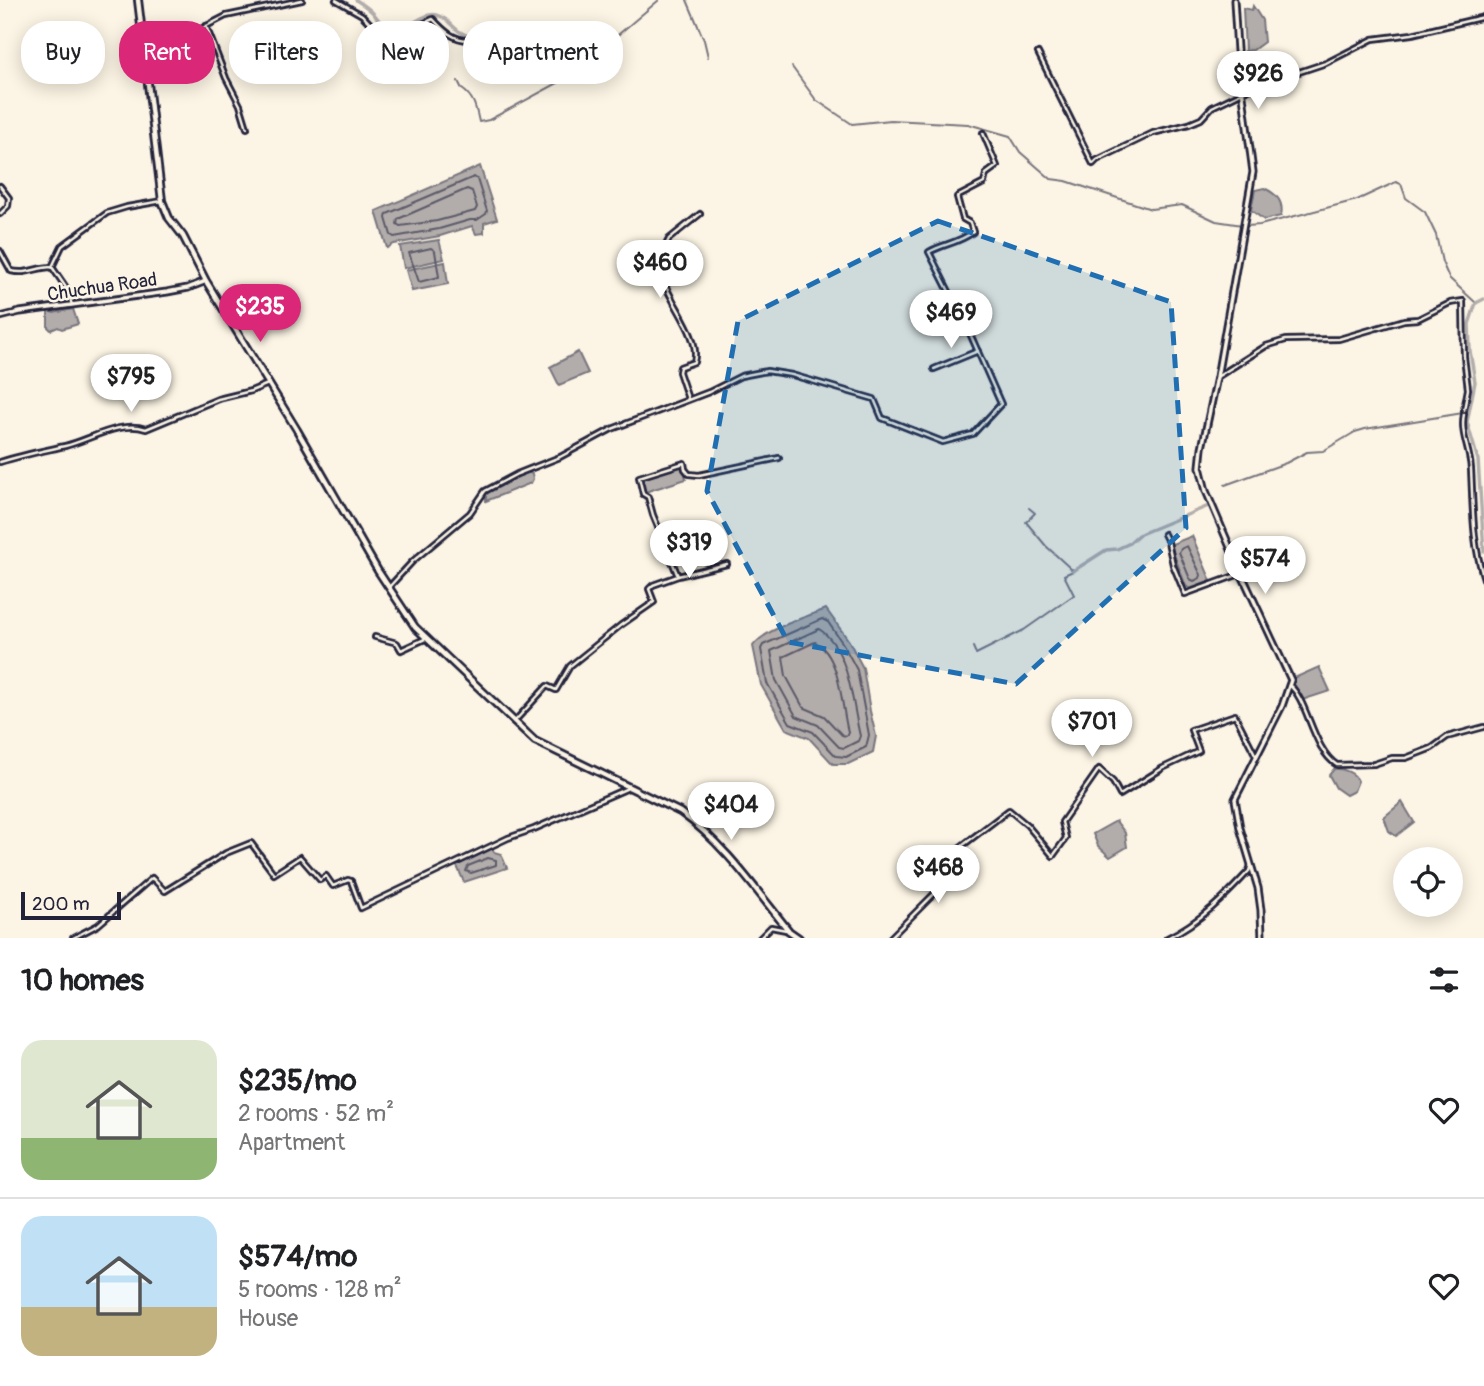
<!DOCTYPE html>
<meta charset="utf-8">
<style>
:root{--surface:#fff;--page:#f2f2f2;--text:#202124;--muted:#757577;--line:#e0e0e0;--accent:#db2777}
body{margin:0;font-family:Pangolin,sans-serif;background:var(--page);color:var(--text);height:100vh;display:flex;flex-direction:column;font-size:26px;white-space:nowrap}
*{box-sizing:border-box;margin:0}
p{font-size:23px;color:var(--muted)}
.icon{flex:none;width:38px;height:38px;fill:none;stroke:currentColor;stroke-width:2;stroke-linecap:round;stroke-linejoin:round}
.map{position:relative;height:938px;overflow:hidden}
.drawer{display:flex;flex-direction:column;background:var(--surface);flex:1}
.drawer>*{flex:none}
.guide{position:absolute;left:21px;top:21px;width:700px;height:63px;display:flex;gap:14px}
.tools{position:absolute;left:1393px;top:847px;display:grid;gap:14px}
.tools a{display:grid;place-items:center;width:70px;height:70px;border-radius:50%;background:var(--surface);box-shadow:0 4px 18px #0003;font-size:35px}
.scale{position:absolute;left:21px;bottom:18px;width:100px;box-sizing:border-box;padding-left:7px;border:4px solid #22223b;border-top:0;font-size:19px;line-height:24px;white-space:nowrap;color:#22223b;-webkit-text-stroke:5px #fcf5e5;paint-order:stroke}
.price{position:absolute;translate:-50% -60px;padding:0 16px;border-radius:24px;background:#fff;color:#222;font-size:23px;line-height:46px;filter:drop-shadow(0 2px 4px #0008)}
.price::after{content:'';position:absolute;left:50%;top:42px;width:21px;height:16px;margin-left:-10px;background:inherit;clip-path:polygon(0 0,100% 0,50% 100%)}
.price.selected{background:var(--accent);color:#fff}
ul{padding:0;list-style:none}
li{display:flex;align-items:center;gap:21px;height:175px;padding:0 21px}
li+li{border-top:2px solid var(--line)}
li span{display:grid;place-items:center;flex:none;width:196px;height:140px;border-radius:21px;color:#555}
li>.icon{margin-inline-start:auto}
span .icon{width:84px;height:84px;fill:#fffc;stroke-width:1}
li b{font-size:30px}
h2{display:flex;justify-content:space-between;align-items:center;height:84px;padding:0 21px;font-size:30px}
.chip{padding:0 24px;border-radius:28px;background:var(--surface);box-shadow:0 4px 18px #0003;font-size:24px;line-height:63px}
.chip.selected{background:var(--accent);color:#fff}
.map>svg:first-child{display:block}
</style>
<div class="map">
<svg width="1484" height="938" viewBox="0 0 1484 938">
<rect width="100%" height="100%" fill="#fcf5e5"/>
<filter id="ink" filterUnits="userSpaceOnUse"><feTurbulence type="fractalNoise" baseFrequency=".0143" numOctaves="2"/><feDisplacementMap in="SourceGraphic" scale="14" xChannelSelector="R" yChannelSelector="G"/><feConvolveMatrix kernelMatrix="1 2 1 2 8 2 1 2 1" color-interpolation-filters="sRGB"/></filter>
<g filter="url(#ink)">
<g fill="#b2adab" stroke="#78757e" stroke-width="2">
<path d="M1253 6 1262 20 1264 42 1253 50 1245 51 1243 8 1252 10Z"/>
<path d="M480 166 497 219 484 223V233L476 234 472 226 440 236 394 244 387 248 376 211Z"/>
<path d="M1264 188C1277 194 1284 202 1281 216L1264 220 1251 210 1255 190Z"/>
<path d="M439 240 444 259 404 268 400 246Z"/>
<path d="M445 262 448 284 412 291 406 270Z"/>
<path d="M73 309 78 324 62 329 58 327 51 330 48 327V311L54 313Z"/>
<path d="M578 352 588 373 559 385 550 367Z"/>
<path d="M683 464 686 479 645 492 641 478Z"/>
<path d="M527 472 532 474 533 479 531 483 486 501V493Z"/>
<path d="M1192 536 1211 581 1190 589 1186 586 1171 547 1172 544Z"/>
<path d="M826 609 849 641 863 668 870 711 876 736 873 752 848 764H833L809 738 786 729 761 685 753 646C765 629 806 617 826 609Z"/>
<path d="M1319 667 1330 691 1302 700 1292 679Z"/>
<path d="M1334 769C1343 768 1355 773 1358 781L1354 791 1346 795 1336 788 1329 775Z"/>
<path d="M1402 802 1414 822 1396 836 1389 831 1384 817Z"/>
<path d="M1116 821 1125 833 1127 847 1110 857 1098 846 1093 834Z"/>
<path d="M492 848 494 852 501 854 507 868 464 882 456 864Z"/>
</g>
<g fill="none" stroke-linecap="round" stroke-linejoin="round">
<g stroke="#5c5a68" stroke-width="2">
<path d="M474 177 477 179 487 211 486 214 477 220H470L439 229 394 237 391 235 386 218 387 214Z"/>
<path d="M467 189 472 191 477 207 475 211 437 221 400 226 397 224 398 219Z"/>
<path d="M431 248 435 251 439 277 419 282 409 253Z"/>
<path d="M1187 546 1201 575 1200 578 1194 581 1190 579 1179 552 1181 549Z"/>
<path d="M822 619 828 622 843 644 857 670 869 735 866 747 846 757 836 756 813 732 790 723 767 683 761 649 763 645Z"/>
<path d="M819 629C850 649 852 704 860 736L858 741 844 748 839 747 818 725 796 716 776 680 771 651Z"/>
<path d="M815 642C841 656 841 705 848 732L846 736 842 735 824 716 803 707 786 676 783 657Z"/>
<path d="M488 858 496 860V865L471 873 466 871 468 866Z"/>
</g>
<g stroke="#78757e" stroke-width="2">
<path d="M687 0 704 40 708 57"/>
<path d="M792 67 816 100 852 124 891 120 968 124 1010 136 1020 152 1051 179 1066 181 1151 209 1182 205 1216 221 1242 225"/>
<path d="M458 81 462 89C474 97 476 108 479 122L489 120 593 64V56L659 0"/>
<path d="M1247 226 1260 225 1357 200 1396 182 1401 184 1406 198 1425 212 1436 235 1442 262 1449 278 1476 303"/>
<path d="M1225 485 1286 463 1307 452 1323 451 1355 432 1365 429 1469 412"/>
<path d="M1029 508 1035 513 1026 522 1046 546 1071 569 1076 570"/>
<path d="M973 647 976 654 1024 630 1074 595 1064 575 1073 571"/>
</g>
<g stroke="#b2adab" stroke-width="3.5">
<path d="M356 0C362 4 369 8 374 14 377 18 381 23 385 27 402 39 420 11 437 15 451 18 454 35 475 37"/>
<path d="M1266 61 1286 63 1287 71 1274 74 1269 80 1263 77 1259 67Z"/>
<path d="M1484 299 1476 303 1469 324 1470 351 1475 382 1467 422 1478 460 1484 551"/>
<path d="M1073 571 1106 550 1117 549 1128 544 1138 535 1211 505"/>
</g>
<g stroke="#22223b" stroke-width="8">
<g id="minor">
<path d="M336 0 362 15 379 33 391 36 401 34 433 19C443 30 454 41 471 40 481 39 486 34 498 35"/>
<path d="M206 26 226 78 240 105 247 128"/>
<path d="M141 36 164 35 181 39 226 16 302 0"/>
<path d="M1038 53 1093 164 1097 160 1153 133 1189 124 1201 119 1212 107 1251 88 1326 63 1373 39 1412 34 1484 17"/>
<path d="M0 186 9 198 8 206 0 214"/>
<path d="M0 251 11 271C28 275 36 267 52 267L67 289 72 305"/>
<path d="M52 267 62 246 107 213 127 207 162 201"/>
<path d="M934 369 978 351"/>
<path d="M1217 377 1266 346 1286 340 1339 339 1404 320 1418 319 1450 303 1463 301 1464 357 1468 389 1464 410"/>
<path d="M688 399 679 372 680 367 694 362C702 333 663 297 660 267L670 254 667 243 669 239 700 214"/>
<path d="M1464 414C1460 434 1470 450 1471 469 1473 506 1472 543 1484 579"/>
<path d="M0 462C22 455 43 451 65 446 90 440 120 420 146 429L218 399 251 391 268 384"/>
<path d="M1164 534 1168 542 1173 565 1185 594 1240 574"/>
<path d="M678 576 727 564"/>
<path d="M389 587 413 561 470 513 485 491 517 474 560 457 612 429 709 392 741 376 767 371 792 375 874 399 882 418 943 442 973 434 1001 404 968 329 929 252C943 244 959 243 973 232L970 223 963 219 957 197 984 183 986 174 997 166 983 133"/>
<path d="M375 637 397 643 401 650 427 638"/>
<path d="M1289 685C1308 699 1312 749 1337 765L1374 764 1392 758H1406L1432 748 1447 737 1484 727"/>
<path d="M514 722 547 686 556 690 570 666 621 625 654 602 649 589 653 585 678 576 653 515 648 497 643 494 639 477 684 463 685 469 689 474 699 475 779 458"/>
<path d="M73 938 98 925 152 878 165 891 226 853 251 843 274 874 300 857 320 880 326 876 333 886 348 880 351 881 361 908 508 838 534 829 628 788"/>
<path d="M760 938 771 927 786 930"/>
<path d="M890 938 961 867 965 860 958 849 1009 810 1027 825 1053 856 1066 838 1062 822 1099 769 1113 782 1120 795 1163 768 1199 751 1191 730 1235 715 1256 756"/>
<path d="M1167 938C1200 922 1225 897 1249 871L1251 865"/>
</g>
</g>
<g stroke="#22223b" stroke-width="9">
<g id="tertiary">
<path d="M1234 0 1237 50 1253 172 1217 377 1202 448 1200 467 1206 491 1241 573 1291 680 1282 706 1235 799 1240 828 1258 888 1261 910 1262 938"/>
<path d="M0 317 20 312 167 292 188 288 206 281"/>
</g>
</g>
<g stroke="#22223b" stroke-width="10">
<path id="secondary" d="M138 0 162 201 169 218 183 236 206 281 297 430 378 571 415 627 535 741 680 812C723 842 756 890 789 931L799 938"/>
</g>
<use href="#minor" stroke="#fcf5e5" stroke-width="2.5"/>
<use href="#tertiary" stroke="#fcf5e5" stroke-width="3.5"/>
<use href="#secondary" stroke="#fcf5e5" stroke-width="4.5"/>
</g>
</g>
<path fill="#1f6fb2" fill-opacity="0.2" stroke="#1f6fb2" stroke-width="5" stroke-dasharray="14 9" stroke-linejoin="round" d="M938 221 1171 302 1186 528 1016 684 788 642 707 491 738 321Z"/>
<g text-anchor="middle" stroke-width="5" stroke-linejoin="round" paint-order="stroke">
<g font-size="19" fill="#22223b" stroke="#fcf5e5">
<text transform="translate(102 286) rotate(-8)" y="7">Chuchua Road</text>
</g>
</g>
</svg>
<div class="tools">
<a><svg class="icon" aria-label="locate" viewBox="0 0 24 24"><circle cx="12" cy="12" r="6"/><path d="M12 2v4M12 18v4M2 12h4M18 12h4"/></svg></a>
</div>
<div class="scale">200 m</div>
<b class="price" style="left:1258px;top:111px">$926</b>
<b class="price" style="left:660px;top:300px">$460</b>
<b class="price selected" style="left:260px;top:344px">$235</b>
<b class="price" style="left:951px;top:350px">$469</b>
<b class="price" style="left:131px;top:414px">$795</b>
<b class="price" style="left:689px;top:580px">$319</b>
<b class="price" style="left:1265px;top:596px">$574</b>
<b class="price" style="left:1092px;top:759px">$701</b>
<b class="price" style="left:731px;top:842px">$404</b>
<b class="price" style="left:938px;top:905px">$468</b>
<div class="guide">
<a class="chip">Buy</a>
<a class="chip selected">Rent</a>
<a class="chip">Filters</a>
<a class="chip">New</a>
<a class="chip">Apartment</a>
</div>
</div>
<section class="drawer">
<h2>10 homes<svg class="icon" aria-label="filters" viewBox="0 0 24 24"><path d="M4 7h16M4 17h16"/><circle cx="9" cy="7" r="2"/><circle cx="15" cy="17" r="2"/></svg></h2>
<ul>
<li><span style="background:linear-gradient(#dfe7d0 70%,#8fb573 0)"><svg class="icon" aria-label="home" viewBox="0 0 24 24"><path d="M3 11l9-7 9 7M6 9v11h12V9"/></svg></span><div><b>$235/mo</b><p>2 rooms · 52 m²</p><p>Apartment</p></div><svg class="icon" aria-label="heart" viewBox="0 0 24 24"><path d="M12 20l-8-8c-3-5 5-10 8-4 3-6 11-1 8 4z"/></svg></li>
<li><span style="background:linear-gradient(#bfe0f5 65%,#c2b280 0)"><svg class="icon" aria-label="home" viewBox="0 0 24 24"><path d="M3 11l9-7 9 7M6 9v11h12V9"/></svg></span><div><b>$574/mo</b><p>5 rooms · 128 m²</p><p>House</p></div><svg class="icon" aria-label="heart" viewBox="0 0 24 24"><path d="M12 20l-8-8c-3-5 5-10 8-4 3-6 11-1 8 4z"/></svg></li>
</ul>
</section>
